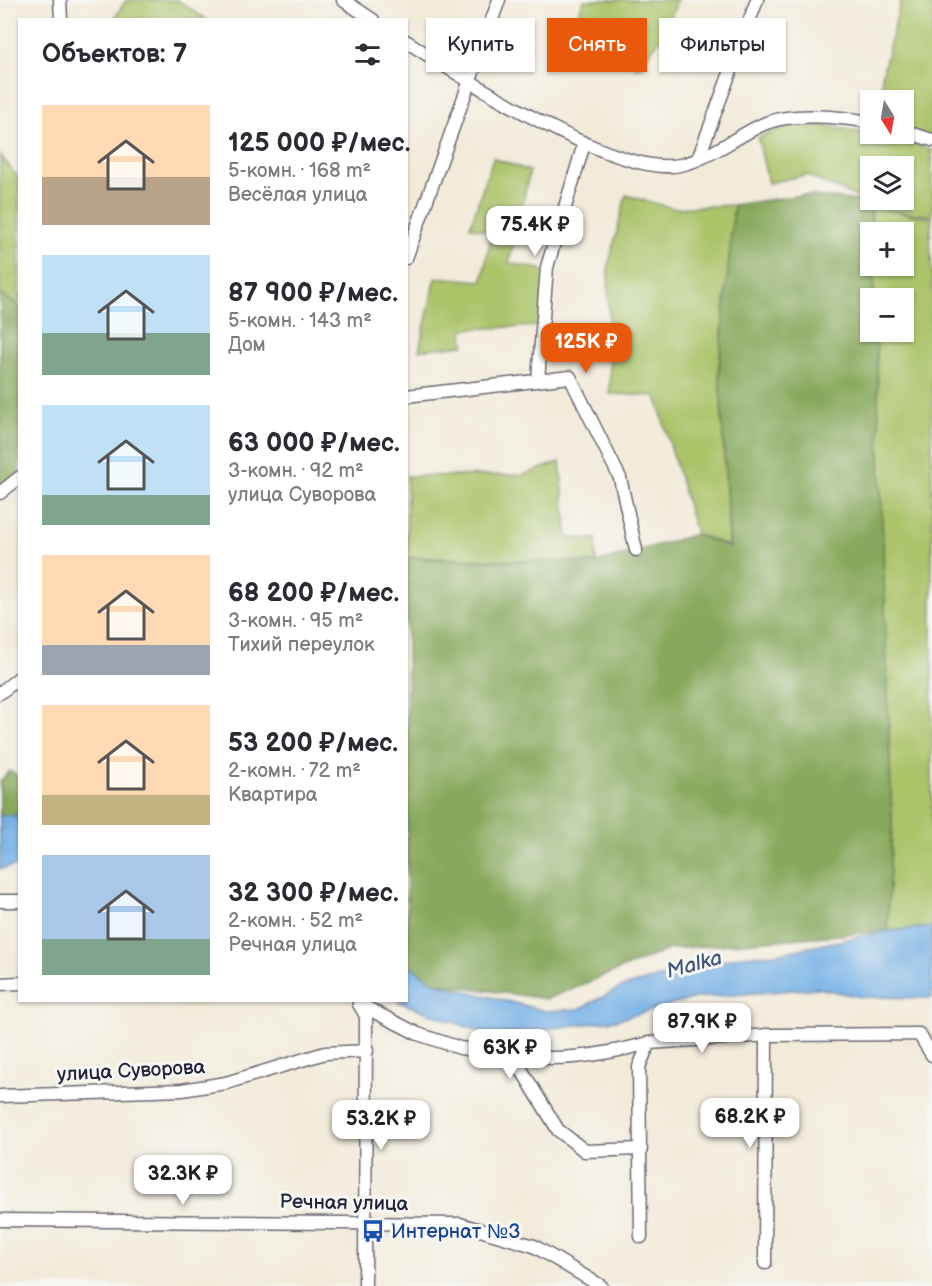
<!DOCTYPE html>
<html lang="ru">
<meta charset="utf-8">
<style>
:root{--surface:#fff;--page:#f2f2f3;--text:#2b2b33;--muted:#7c7c81;--accent:#ea580c}
body{margin:0;font-family:"Balsamiq Sans",sans-serif;background:var(--page);color:var(--text);height:100vh;display:flex;flex-direction:column;font-size:22px;white-space:nowrap}
*{box-sizing:border-box;margin:0}
p{font-size:20px;color:var(--muted)}
.icon{flex:none;width:33px;height:33px;fill:none;stroke:currentColor;stroke-width:2;stroke-linecap:round;stroke-linejoin:round}
.map{position:relative;flex:1;overflow:hidden}
.drawer{position:absolute;left:18px;top:18px;width:390px;height:984px;display:flex;flex-direction:column;background:var(--surface);border-radius:0px;box-shadow:0 2px 4px #0004}
.drawer>*{flex:none}
.top-card{position:absolute;left:426px;top:18px;width:416px;height:54px;display:flex;gap:12px}
.needle{width:39px;rotate:169deg}
.buttons{position:absolute;left:860px;top:90px;display:grid;gap:12px}
.buttons a{display:grid;place-items:center;width:54px;height:54px;border-radius:0px;background:var(--surface);box-shadow:0 2px 4px #0004;font-size:30px}
.price{position:absolute;translate:-50% -51px;padding:0 14px;border-radius:12px;background:#fff;color:#222;font-size:20px;line-height:39px;filter:drop-shadow(0 2px 3px #0008)}
.price::after{content:'';position:absolute;left:50%;top:36px;width:18px;height:14px;margin-left:-9px;background:inherit;clip-path:polygon(0 0,100% 0,50% 100%)}
.price.on{background:var(--accent);color:#fff}
ul{padding:0;list-style:none}
li{display:flex;align-items:center;gap:18px;height:150px;padding:0 24px}
li span{display:grid;place-items:center;flex:none;width:168px;height:120px;border-radius:0px;color:#555}
li>.icon{margin-inline-start:auto}
span .icon{width:72px;height:72px;fill:#fffc;stroke-width:1}
li b{font-size:26px}
h2{display:flex;justify-content:space-between;align-items:center;height:72px;padding:0 24px;font-size:26px}
.chip{padding:0 21px;border-radius:0px;background:var(--surface);box-shadow:0 2px 4px #0004;font-size:21px;line-height:54px}
.chip.on{background:var(--accent);color:#fff}
.map>svg:first-child{display:block}
</style>
<div class="map">
<svg width="932" height="1286" viewBox="0 0 932 1286">
<rect width="100%" height="100%" fill="#f6f6f2"/>
<filter id="ink" filterUnits="userSpaceOnUse"><feTurbulence type="fractalNoise" baseFrequency=".0167" numOctaves="2"/><feDisplacementMap in="SourceGraphic" scale="12" xChannelSelector="R" yChannelSelector="G"/><feConvolveMatrix kernelMatrix="1 2 1 2 8 2 1 2 1" color-interpolation-filters="sRGB"/></filter>
<filter id="wash" filterUnits="userSpaceOnUse"><feTurbulence type="fractalNoise" baseFrequency=".008" numOctaves="4" result="noise"/><feDisplacementMap in="SourceGraphic" scale="24" xChannelSelector="R" yChannelSelector="G"/><feGaussianBlur stdDeviation="1.35" result="paint"/><feColorMatrix in="noise" values="0 0 0 0 0 0 0 0 0 0 0 0 0 0 0 0 0 1.4 0 .05"/><feComposite in="paint" operator="in"/></filter>
<g filter="url(#wash)">
<rect width="100%" height="100%" fill="#f2ebda"/>
<g fill="#abc369" stroke="#667252" stroke-width="1.5" fill-rule="evenodd">
<path d="M126 0H177L206 19H114Z"/>
<path d="M584 0H677L667 30 638 68 569 34Z"/>
<path d="M901 0H932V140L903 131V100H881L882 75Z"/>
<path d="M822 125 896 139 932 150V216L885 210 932 218 930 239 932 273V927L887 931 892 824 876 332H903V298H874L873 266H903V232H872L871 203 806 175 768 183 758 138 781 127ZM870 166H903V200H870Z"/>
<path d="M0 154 19 179V307L0 293Z"/>
<path d="M493 158 530 171 509 263 540 269 547 274 542 326 463 329 464 345 419 350 436 277 482 281 492 232 470 227Z"/>
<path d="M626 195 672 208 734 205 719 368 729 546 696 534 656 396 610 394 608 267Z"/>
<path d="M560 462 568 538 596 539V563L407 557V476L523 475Z"/>
</g>
<g fill="#88a95d" stroke="#55664c" stroke-width="1.5">
<path d="M802 195 871 202 870 266H873L874 298H870V332H876L892 824 887 931 670 949 547 999 435 983 407 964V558L596 563 696 534 730 548 719 368 734 205Z"/>
<path d="M0 293 20 307 19 477 0 493Z"/>
<path d="M10 771 19 777V816H0V781Z"/>
</g>
<g fill="#75b0e6" stroke="#4c6990" stroke-width="1.5">
<path d="M7 815 19 816V865L0 869V816Z"/>
<path d="M932 927V998L861 997 817 988 695 998 616 1020 499 1035 478 1031 396 1001 406 1000 407 964 435 983 546 1011 579 1009 622 987 741 956 776 954 887 931Z"/>
</g>
</g>
<g filter="url(#ink)">
<g fill="none" stroke-linecap="round" stroke-linejoin="round">
<g stroke="#6b6873" stroke-width="15">
<g id="minor">
<path d="M60 0 61 20"/>
<path d="M343 0 373 20"/>
<path d="M406 41C461 77 617 178 680 165 712 158 737 135 766 123 793 112 842 117 870 122"/>
<path d="M903 131 932 140"/>
<path d="M698 159 757 0"/>
<path d="M406 258 499 0"/>
<path d="M538 380 547 267 584 144"/>
<path d="M406 396 570 377 620 478 636 550"/>
<path d="M0 493 20 477"/>
<path d="M0 693 20 677"/>
<path d="M0 901H20"/>
<path d="M0 984 20 983"/>
<path d="M359 1004 418 1034 460 1048 502 1054 521 1069 558 1130 585 1151 641 1149"/>
<path d="M359 1004 366 1016 365 1286"/>
<path d="M503 1054C554 1063 600 1056 649 1043"/>
<path d="M0 1096 182 1090 226 1083 325 1053 367 1051"/>
<path d="M0 1220 460 1224 534 1246 601 1286"/>
<path d="M641 1237 639 1067 649 1043 770 1035 919 1034 932 1055"/>
<path d="M765 1263 766 1035"/>
</g>
</g>
<use href="#minor" stroke="#fff" stroke-width="12"/>
</g>
</g>
<defs>
<g id="bus-bare" transform="scale(1.8)"><path d="M-5-6H5V4H4V6H2V4H-2V6H-4V4H-5ZM-3.5-4V0h7V-4ZM-3.5 1.2v1.5H-2V1.2ZM2 1.2v1.5H3.5V1.2Z" fill="#1a4fb4" stroke="#f6f6f2" stroke-width="2.5" paint-order="stroke"/></g>
</defs>
<g fill-rule="evenodd">
<use href="#bus-bare" x="373" y="1231"/>
</g>
<g text-anchor="middle" stroke-width="6" stroke-linejoin="round" paint-order="stroke">
<g font-size="20" fill="#22223b" stroke="#f6f6f2">
<text transform="translate(131 1070) rotate(-3)" y="7">улица Суворова</text>
<text transform="translate(344 1202) rotate(1)" y="7">Речная улица</text>
</g>
<g font-size="20" fill="#164399" stroke="#f6f6f2" text-anchor="start">
<text x="391" y="1238">Интернат №3</text>
</g>
<g font-size="21" font-style="italic" fill="#3f5477" stroke="#f6f6f2">
<text transform="translate(694 964) rotate(-15)" y="7">Malka</text>
</g>
</g>
</svg>
<div class="buttons">
<a><svg class="needle" viewBox="-14 -14 28 28"><path d="M0-13l5 13h-10z" fill="#e53935"/><path d="M0 13l5-13h-10z" fill="#7c7c81"/></svg></a>
<a><svg class="icon" aria-label="layers" viewBox="0 0 24 24"><path d="M12 4l9 5-9 5-9-5zM3 14l9 5 9-5"/></svg></a>
<a>+</a>
<a>−</a>
</div>
<b class="price" style="left:535px;top:257px">75.4K ₽</b>
<b class="price on" style="left:586px;top:374px">125K ₽</b>
<b class="price" style="left:702px;top:1054px">87.9K ₽</b>
<b class="price" style="left:510px;top:1080px">63K ₽</b>
<b class="price" style="left:750px;top:1149px">68.2K ₽</b>
<b class="price" style="left:381px;top:1151px">53.2K ₽</b>
<b class="price" style="left:183px;top:1206px">32.3K ₽</b>
<div class="top-card">
<a class="chip">Купить</a>
<a class="chip on">Снять</a>
<a class="chip">Фильтры</a>
</div>
<section class="drawer">
<h2>Объектов: 7<svg class="icon" aria-label="filters" viewBox="0 0 24 24"><path d="M4 7h16M4 17h16"/><circle cx="9" cy="7" r="2"/><circle cx="15" cy="17" r="2"/></svg></h2>
<ul>
<li><span style="background:linear-gradient(#ffd9b3 60%,#b9a48a 0)"><svg class="icon" aria-label="home" viewBox="0 0 24 24"><path d="M3 11l9-7 9 7M6 9v11h12V9"/></svg></span><div><b>125 000 ₽/мес.</b><p>5-комн. · 168 m²</p><p>Весёлая улица</p></div></li>
<li><span style="background:linear-gradient(#bfe0f5 65%,#7fa58c 0)"><svg class="icon" aria-label="home" viewBox="0 0 24 24"><path d="M3 11l9-7 9 7M6 9v11h12V9"/></svg></span><div><b>87 900 ₽/мес.</b><p>5-комн. · 143 m²</p><p>Дом</p></div></li>
<li><span style="background:linear-gradient(#bfe0f5 75%,#7fa58c 0)"><svg class="icon" aria-label="home" viewBox="0 0 24 24"><path d="M3 11l9-7 9 7M6 9v11h12V9"/></svg></span><div><b>63 000 ₽/мес.</b><p>3-комн. · 92 m²</p><p>улица Суворова</p></div></li>
<li><span style="background:linear-gradient(#ffd9b3 75%,#9aa5b1 0)"><svg class="icon" aria-label="home" viewBox="0 0 24 24"><path d="M3 11l9-7 9 7M6 9v11h12V9"/></svg></span><div><b>68 200 ₽/мес.</b><p>3-комн. · 95 m²</p><p>Тихий переулок</p></div></li>
<li><span style="background:linear-gradient(#ffd9b3 75%,#c2b280 0)"><svg class="icon" aria-label="home" viewBox="0 0 24 24"><path d="M3 11l9-7 9 7M6 9v11h12V9"/></svg></span><div><b>53 200 ₽/мес.</b><p>2-комн. · 72 m²</p><p>Квартира</p></div></li>
<li><span style="background:linear-gradient(#a9c7e8 70%,#7fa58c 0)"><svg class="icon" aria-label="home" viewBox="0 0 24 24"><path d="M3 11l9-7 9 7M6 9v11h12V9"/></svg></span><div><b>32 300 ₽/мес.</b><p>2-комн. · 52 m²</p><p>Речная улица</p></div></li>
</ul>
</section>
</div>
